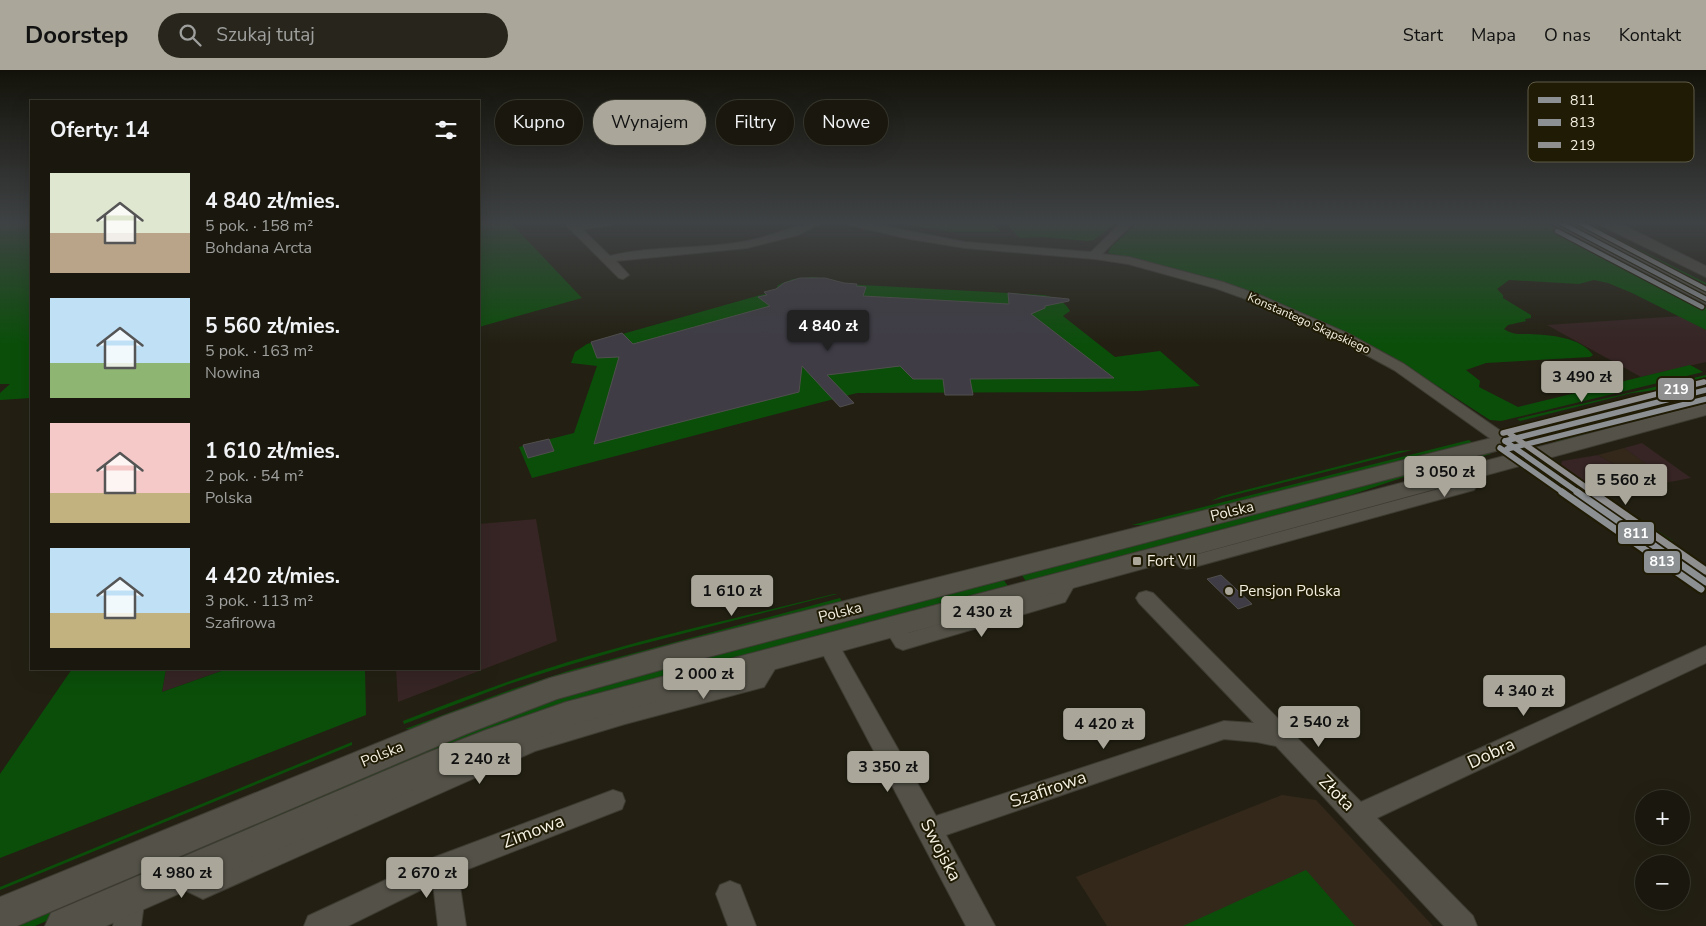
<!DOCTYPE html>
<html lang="pl">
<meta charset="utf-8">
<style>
:root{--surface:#1a180e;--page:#27251c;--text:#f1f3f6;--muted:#9fa09e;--line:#38372e;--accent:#aaa79a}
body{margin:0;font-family:"Nunito Sans",sans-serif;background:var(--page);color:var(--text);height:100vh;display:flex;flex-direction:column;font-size:19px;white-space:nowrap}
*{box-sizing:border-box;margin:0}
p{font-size:16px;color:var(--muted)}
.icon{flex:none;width:28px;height:28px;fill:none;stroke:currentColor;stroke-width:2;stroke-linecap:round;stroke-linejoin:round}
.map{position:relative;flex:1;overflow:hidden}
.drawer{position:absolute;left:30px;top:30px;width:450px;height:570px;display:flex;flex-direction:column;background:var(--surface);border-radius:0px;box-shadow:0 5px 20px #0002,0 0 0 1px var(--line)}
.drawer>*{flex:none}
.hud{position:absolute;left:495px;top:30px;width:475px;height:45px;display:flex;gap:10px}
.controls{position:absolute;left:1635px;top:720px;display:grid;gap:10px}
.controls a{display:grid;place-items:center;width:55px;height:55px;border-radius:50%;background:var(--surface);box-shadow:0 5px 20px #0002,0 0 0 1px var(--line);font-size:25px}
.price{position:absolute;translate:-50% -42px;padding:0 11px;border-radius:5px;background:var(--accent);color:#111;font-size:16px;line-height:32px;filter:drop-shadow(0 1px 2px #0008)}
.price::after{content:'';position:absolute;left:50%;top:30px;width:15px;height:11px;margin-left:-8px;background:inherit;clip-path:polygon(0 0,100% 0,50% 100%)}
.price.active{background:#222;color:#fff}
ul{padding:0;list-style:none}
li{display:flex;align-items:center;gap:15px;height:125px;padding:0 20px}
li span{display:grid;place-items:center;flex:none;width:140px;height:100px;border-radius:0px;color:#555}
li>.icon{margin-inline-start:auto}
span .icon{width:60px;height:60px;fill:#fffc;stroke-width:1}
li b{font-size:21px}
h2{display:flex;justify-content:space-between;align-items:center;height:60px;padding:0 20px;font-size:21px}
.tag{padding:0 18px;border-radius:22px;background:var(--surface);box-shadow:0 5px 20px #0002,0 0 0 1px var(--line);font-size:18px;line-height:45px}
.tag.active{background:var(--accent);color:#111}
header{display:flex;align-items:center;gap:30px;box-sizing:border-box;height:70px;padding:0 25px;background:var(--accent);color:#111}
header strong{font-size:24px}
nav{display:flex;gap:28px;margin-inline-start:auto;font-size:18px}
.search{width:350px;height:45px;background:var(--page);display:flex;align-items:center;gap:12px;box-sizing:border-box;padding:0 18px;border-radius:28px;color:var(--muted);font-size:19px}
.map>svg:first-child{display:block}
</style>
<header>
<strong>Doorstep</strong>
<div class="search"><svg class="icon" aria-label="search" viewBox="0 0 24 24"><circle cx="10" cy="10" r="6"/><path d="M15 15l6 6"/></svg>Szukaj tutaj</div>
<nav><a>Start</a><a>Mapa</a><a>O nas</a><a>Kontakt</a></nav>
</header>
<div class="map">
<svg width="1706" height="856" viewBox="0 0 1706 856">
<rect width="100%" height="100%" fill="#232013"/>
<g fill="#362524">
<path d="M1681 246 1706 260V292L1641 307 1547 255Z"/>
<path d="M1642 373 1691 408 1670 412 1624 378Z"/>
<path d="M1598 385 1651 415 1603 423 1563 398 1561 395 1562 391Z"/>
<path d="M536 449 557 571 398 632 396 599H479V454Z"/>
<path d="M166 599H227L162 622Z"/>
</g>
<g fill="#34281b">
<path d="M1624 378 1661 405 1670 412 1651 415 1598 385Z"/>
<path d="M1282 725 1316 730 1433 856H1107L1076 807Z"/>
</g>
<g fill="#0b4e0a">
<path d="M0 153H31V328L0 330V323L10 314H0Z"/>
<path d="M479 153H511L582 228 479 257Z"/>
<path d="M897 153H992L1001 162H951Z"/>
<path d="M1009 153H1116L1094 170 1087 171 1042 167 1020 168 1010 158Z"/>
<path d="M1137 153H1545L1706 238V260L1632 223 1608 213 1594 210 1579 214 1509 210 1497 219 1503 225V228L1531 245V248L1525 249 1526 251 1508 255 1504 259C1513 265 1520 264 1530 264 1551 265 1580 267 1593 285L1590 287 1486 293 1466 300 1480 311 1479 317 1518 337 1690 295 1703 302 1501 351 1490 350 1391 286 1355 267 1262 226 1183 201 1108 183 1111 177Z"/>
<path d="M1582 153H1586L1706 213V215Z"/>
<path d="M813 207 834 210 844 214 1044 225C1055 228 1064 230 1070 241L1063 246 1115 287 1160 281 1200 316 1138 321 1088 322 857 323 532 408 519 377 574 363 597 296 571 293 575 282 587 274 775 221 778 215 793 209Z"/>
<path d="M1706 305V307L1672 318 1632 323 1520 351 1517 349Z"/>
<path d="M1706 326V333L1702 334 1557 372 1553 370 1640 348Z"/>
<path d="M1469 370 1473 373 1147 455H1132Z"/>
<path d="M1411 380H1412L1211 431 1222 426 1399 381Z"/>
<path d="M1488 383 1491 384 1404 407 1351 425 1026 511 1021 504Z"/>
<path d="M1610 429 1673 471 1667 472 1605 430Z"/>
<path d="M1002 508 1008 516 124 817 35 856H2L326 717 572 622Z"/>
<path d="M834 524H837L627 578 569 595 509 614 404 654 403 651C457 630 512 609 568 592 655 566 745 546 834 524Z"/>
<path d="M840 528 843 533 414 659H405L513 619 571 600Z"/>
<path d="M72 599H166L162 622 227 599H365L366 645 0 788V704Z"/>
<path d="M352 672V675L0 820V817Z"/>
<path d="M1306 800 1355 856H1183Z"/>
</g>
<g fill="#3f3c45" stroke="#504f4e">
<path d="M800 208H825L844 213 857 214 856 216 866 217 863 226 1009 234 1008 223 1069 229V231L1045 236V238L1031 244 1114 308 970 309 973 325H945L943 309H913L900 296 827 305 854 333 840 337 802 296 799 322 594 374 619 287 597 288 591 272 622 263 633 274 770 236 758 227 767 225 764 222 776 219 784 213Z"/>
<path d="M549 369 554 381 528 388 523 375Z"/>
<path d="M1221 505 1252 534 1238 539 1207 509Z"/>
</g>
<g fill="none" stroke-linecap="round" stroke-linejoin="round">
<g stroke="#3e3c33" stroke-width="2">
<g id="street">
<path d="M564 153H613L608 156 582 159 610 186C654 175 702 180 747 171 772 167 796 153 821 153L798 165 747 178 616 191 629 205 623 209 619 208Z"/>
<path d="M848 153H868L965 172 1091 182 1121 153H1133L1102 184 1129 187 1223 212 1262 226 1347 263 1404 294 1706 503V519L1699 517 1394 300 1337 269 1254 232 1215 218 1128 194 1095 189 965 178 910 169 849 155Z"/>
<path d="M1459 400C1467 402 1472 409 1477 416L1474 420 1187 499 1180 497 1165 481 1167 477C1178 474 1183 479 1191 486L1457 414 1451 405 1453 401Z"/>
<path d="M1068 502 1075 504 1078 509 1065 532 903 580 896 577 883 556 886 551 893 549 900 551 908 563 1051 522 1061 504Z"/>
<path d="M1146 521 1153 523 1361 732 1706 576V593L1377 748 1473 846 1477 856H1444L1276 676 1257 672 1224 669 946 765 995 856H966L817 573 821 568 828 565 835 568 936 746 1224 651 1254 653 1139 533 1136 528 1139 523Z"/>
<path d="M770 581 778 583 781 589 764 617 625 654 535 681 203 829 172 814 168 805 172 796 181 793 204 803 521 666 625 636 749 605 762 583Z"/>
<path d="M613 720 622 723 625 731 622 739 458 803 466 856H438L433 814 348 856H304L308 846 435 787Z"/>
<path d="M730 811 740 815 756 856H728L716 824 720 815Z"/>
<path d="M131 813 141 817 145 826 141 856H113L117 826 121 817Z"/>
</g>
</g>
<g stroke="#3e3c33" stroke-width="2">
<g id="secondary">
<path d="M1554 153H1573L1706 222V234L1556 156Z"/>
<path d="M1600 153H1619L1706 196V207L1602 156Z"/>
<path d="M1706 314V326L678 595 557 629 466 664 17 856H0V827L444 646 550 608 678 573Z"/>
<path d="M1706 333V345L571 655 451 703 106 856H45L51 843 427 683 486 660 566 632Z"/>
</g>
</g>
<use href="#street" fill="#545248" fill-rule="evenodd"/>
<use href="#secondary" fill="#545248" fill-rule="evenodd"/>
<g stroke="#201b04" stroke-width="7">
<path id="bus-1-far2" d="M1561 153 1706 229"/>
</g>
<g stroke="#201b04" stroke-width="9">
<g id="bus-1-far1">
<path d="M1505 371 1579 423"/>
<path d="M1505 371 1706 320"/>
</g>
</g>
<g stroke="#201b04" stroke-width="11">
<path id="bus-1" d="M1577 422 1706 512"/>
</g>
<g stroke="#201b04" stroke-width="7">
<path id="bus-2-far2" d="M1557 161 1702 237"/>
</g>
<g stroke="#201b04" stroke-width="9">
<g id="bus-2-far1">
<path d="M1500 378 1564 423"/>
<path d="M1507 379 1706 329"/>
</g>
</g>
<g stroke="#201b04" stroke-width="11">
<path id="bus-2" d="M1562 422 1701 519"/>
</g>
<g stroke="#201b04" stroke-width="7">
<path id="bus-3-far2" d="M1580 153 1706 219"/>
</g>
<g stroke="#201b04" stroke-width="9">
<g id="bus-3-far1">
<path d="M1503 363 1704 312"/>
<path d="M1510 364 1594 423"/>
</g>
</g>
<g stroke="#201b04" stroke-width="11">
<path id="bus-3" d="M1592 422 1706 501"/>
</g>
<use href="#bus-1-far2" stroke="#8c9093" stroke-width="4.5"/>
<use href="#bus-1-far1" stroke="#8c9093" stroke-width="5.5"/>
<use href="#bus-1" stroke="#8c9093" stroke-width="7"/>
<use href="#bus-2-far2" stroke="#8c9093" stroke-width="4.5"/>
<use href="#bus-2-far1" stroke="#8c9093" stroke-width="5.5"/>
<use href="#bus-2" stroke="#8c9093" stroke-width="7"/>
<use href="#bus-3-far2" stroke="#8f8f8f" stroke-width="4.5"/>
<use href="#bus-3-far1" stroke="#8f8f8f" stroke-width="5.5"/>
<use href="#bus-3" stroke="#8f8f8f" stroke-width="7"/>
</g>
<linearGradient id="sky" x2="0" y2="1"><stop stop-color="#13120a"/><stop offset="0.56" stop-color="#3f4244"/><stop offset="1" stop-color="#3f4244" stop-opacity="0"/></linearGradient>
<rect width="1706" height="273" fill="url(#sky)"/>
<g fill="#aaa79a" stroke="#201b04" stroke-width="2">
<rect x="1132" y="486" width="10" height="10" rx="2.5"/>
<circle cx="1229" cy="521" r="5"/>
</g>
<g text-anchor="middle" stroke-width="4" stroke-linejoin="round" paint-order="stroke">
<g font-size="12" fill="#f3f0e2" stroke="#201b04">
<text transform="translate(1309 253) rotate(24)" y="4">Konstantego Skąpskiego</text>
</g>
<g font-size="15" fill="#f3f0e2" stroke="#201b04">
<text transform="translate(1232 441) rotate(-14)" y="5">Polska</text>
<text transform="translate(840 542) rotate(-14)" y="5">Polska</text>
<text transform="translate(382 684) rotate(-22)" y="5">Polska</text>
</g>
<g font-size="15" fill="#f3f0e2" stroke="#201b04" text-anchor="start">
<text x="1147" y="496">Fort VII</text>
<text x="1239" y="526">Pensjon Polska</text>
</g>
<g font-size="18" fill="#f3f0e2" stroke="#201b04">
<text transform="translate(1491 683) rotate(-25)" y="6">Dobra</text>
<text transform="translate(1048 719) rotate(-19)" y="6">Szafirowa</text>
<text transform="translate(1337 723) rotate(45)" y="6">Złota</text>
<text transform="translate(533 761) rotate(-21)" y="6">Zimowa</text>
<text transform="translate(941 780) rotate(62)" y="6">Swojska</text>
</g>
</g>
<rect x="1528" y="12" width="166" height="80" rx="8" fill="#201b04" stroke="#5f5b47" stroke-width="1"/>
<rect x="1538" y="27" width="23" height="6" fill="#8c9093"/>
<rect x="1538" y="49" width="23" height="7" fill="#8c9093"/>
<rect x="1538" y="72" width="23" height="6" fill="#8f8f8f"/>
<g font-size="14" fill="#f3f0e2">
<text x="1570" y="35">811</text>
<text x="1570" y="57">813</text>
<text x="1570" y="80">219</text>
</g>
<g stroke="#201b04" stroke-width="2">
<rect x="1657" y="307" width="38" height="24" rx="5" fill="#8f8f8f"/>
<rect x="1617" y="451" width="38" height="24" rx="5" fill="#8c9093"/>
<rect x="1643" y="480" width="38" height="24" rx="5" fill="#8c9093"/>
</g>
<g font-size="14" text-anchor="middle" font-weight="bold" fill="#fff">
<text x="1676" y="324">219</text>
<text x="1636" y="468">811</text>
<text x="1662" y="496">813</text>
</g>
</svg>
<div class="controls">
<a>+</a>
<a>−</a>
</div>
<b class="price active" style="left:828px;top:282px">4 840 zł</b>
<b class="price" style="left:1582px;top:333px">3 490 zł</b>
<b class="price" style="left:1445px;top:428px">3 050 zł</b>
<b class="price" style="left:1626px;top:436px">5 560 zł</b>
<b class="price" style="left:732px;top:547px">1 610 zł</b>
<b class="price" style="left:982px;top:568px">2 430 zł</b>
<b class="price" style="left:704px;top:630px">2 000 zł</b>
<b class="price" style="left:1524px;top:647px">4 340 zł</b>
<b class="price" style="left:1319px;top:678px">2 540 zł</b>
<b class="price" style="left:1104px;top:680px">4 420 zł</b>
<b class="price" style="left:480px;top:715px">2 240 zł</b>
<b class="price" style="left:888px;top:723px">3 350 zł</b>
<b class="price" style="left:182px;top:829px">4 980 zł</b>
<b class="price" style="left:427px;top:829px">2 670 zł</b>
<div class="hud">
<a class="tag">Kupno</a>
<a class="tag active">Wynajem</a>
<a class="tag">Filtry</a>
<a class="tag">Nowe</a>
</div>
<section class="drawer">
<h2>Oferty: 14<svg class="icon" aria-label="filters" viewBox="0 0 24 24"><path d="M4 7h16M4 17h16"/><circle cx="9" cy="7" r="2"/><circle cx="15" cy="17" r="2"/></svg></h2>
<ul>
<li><span style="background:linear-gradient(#dfe7d0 60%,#b9a48a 0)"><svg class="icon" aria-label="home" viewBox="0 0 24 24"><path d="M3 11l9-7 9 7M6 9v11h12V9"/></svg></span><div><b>4 840 zł/mies.</b><p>5 pok. · 158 m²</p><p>Bohdana Arcta</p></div></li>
<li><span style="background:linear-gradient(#bfe0f5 65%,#8fb573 0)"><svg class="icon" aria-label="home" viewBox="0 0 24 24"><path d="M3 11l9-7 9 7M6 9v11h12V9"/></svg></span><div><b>5 560 zł/mies.</b><p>5 pok. · 163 m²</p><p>Nowina</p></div></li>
<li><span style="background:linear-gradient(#f6c9c9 70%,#c2b280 0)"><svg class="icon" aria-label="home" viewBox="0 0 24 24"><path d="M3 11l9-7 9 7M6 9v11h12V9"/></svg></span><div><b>1 610 zł/mies.</b><p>2 pok. · 54 m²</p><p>Polska</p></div></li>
<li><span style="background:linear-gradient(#bfe0f5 65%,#c2b280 0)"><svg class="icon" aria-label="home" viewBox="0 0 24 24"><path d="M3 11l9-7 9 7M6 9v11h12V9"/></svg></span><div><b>4 420 zł/mies.</b><p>3 pok. · 113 m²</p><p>Szafirowa</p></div></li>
</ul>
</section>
</div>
